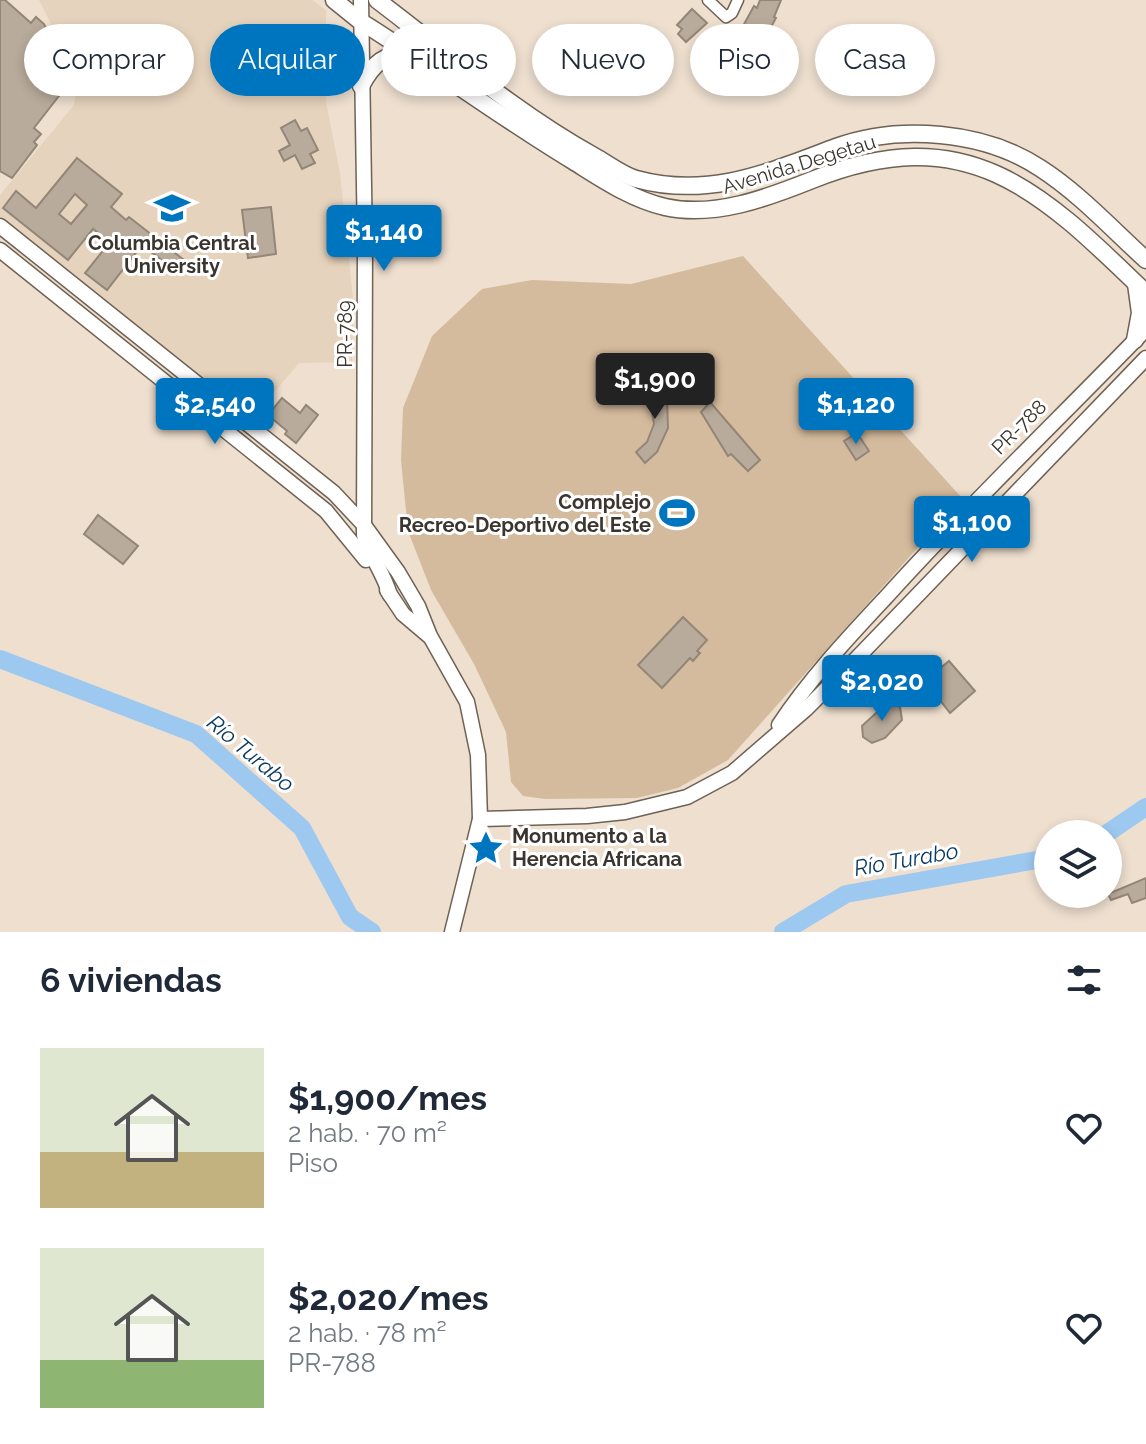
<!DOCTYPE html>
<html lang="es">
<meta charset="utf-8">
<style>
:root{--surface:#fff;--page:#f2f2f3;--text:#1f2937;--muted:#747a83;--accent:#0075bf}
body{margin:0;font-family:Raleway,sans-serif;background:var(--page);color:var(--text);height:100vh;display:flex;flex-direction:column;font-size:30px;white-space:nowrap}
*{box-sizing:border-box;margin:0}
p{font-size:26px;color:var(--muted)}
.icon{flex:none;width:44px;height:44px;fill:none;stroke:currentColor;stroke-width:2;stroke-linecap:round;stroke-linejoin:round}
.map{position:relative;height:932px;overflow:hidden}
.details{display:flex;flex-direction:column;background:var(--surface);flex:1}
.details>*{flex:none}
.top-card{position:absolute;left:24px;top:24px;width:1098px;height:72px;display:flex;gap:16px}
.fabs{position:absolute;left:1034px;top:820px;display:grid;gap:16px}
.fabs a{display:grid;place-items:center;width:88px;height:88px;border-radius:50%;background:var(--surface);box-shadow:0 4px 12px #0003;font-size:40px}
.price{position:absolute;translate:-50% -68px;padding:0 18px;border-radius:8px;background:var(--accent);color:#fff;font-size:26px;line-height:52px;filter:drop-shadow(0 2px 4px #0008)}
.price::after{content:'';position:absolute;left:50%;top:48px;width:24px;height:18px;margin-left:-12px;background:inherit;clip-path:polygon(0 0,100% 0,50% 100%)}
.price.on{background:#222;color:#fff}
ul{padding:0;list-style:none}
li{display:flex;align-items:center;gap:24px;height:200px;padding:0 40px}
li span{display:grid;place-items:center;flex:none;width:224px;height:160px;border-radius:0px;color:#555}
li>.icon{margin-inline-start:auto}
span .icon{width:96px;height:96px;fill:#fffc;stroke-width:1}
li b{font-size:34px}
h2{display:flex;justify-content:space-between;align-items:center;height:96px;padding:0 40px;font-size:34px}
.pill{padding:0 28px;border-radius:36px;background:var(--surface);box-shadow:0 4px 12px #0003;font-size:28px;line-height:72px}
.pill.on{background:var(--accent);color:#fff}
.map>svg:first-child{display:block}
</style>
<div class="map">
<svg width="1146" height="932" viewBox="0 0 1146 932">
<rect width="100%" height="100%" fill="#eedfcf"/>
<path fill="#e6d3bd" d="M39 0H312L326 10V102L340 173 353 298 352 362 299 363 250 421 0 221V195L74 105 78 77Z"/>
<path fill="#d5bb9d" d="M743 256 962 498 728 760 678 788 637 798 545 799 523 796 511 782 506 732 474 664 431 590 408 531 401 460 403 408 432 336 482 289 532 280 631 284Z"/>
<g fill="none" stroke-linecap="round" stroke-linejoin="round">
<g stroke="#9dc8f0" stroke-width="18">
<path d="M0 659 196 734 302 828 350 917 372 932"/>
<path d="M1106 834 1146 807"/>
<path d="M783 932 846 894 1048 858"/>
</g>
</g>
<g fill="#b9ab9b" stroke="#938677" stroke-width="2" fill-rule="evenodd">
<path d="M0 0H5L31 23 36 17 44 24 48 32 42 39 57 52 69 83 34 128 41 134 34 142 37 145 12 178 0 171Z"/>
<path d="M760 0H781L774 17 776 18 765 38 743 26 754 6 757 8Z"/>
<path d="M692 9 707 23 686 42 678 34 682 29 677 25Z"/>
<path d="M715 51H741V66H730V80H715Z"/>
<path d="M295 120 301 131 307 128 318 150 310 154 315 163 302 169 295 155 284 161 279 151 290 145 281 128Z"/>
<path d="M77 158 122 194 111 207 126 220 129 217 184 260 176 271 142 245 107 290 85 273 110 242 93 229 68 260 3 208 16 191 36 208ZM75 194 87 205 71 224 59 214Z"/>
<path d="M271 207 276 254 248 258 242 210Z"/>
<path d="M651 381 667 400 668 428 657 452 645 463 636 452 647 442 654 424 652 412 639 391Z"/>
<path d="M282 398 300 413 306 405 318 415 296 443 285 434 287 431 268 415Z"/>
<path d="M710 402 760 460 748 471 731 454 728 456 701 412Z"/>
<path d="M857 433 869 451 856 460 844 441Z"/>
<path d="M98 515 138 546 123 564 84 534Z"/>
<path d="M683 617 707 640 697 651 700 653 693 661 690 658 662 688 638 665Z"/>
<path d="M949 661 975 691 950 713 925 681Z"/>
<path d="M887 703H892L900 707 902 720 885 738 872 743 863 737 862 726Z"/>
<path d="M1146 878V898L1132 903 1128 894 1111 900 1108 894Z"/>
</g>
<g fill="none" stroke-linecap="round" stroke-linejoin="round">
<g stroke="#6e6254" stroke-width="13">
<path id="street" d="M708 0 726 17 732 13 738 0"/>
</g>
<g stroke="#6e6254" stroke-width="17">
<g id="secondary">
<path d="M361 0 365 247 364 535C369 555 384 573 390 595"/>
<path d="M0 226 334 493 364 525 398 572 418 606 430 636 467 702 478 755 480 819 452 932"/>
<path d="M0 250 326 511 366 560"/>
<path d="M387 590 403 614 429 636"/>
<path d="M779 725C810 678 849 637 888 595 971 503 1060 418 1146 329"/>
<path d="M480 819 587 816 625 812 687 797 732 773 806 709 857 658 1146 358"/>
</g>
</g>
<g stroke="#6e6254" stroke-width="19">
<g id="primary">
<path d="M334 0 360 21C432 66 500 117 573 161 602 179 631 199 665 207 714 218 767 198 812 180 967 118 1040 190 1146 293"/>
<path d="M377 0C447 53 516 113 594 156 607 163 622 175 636 179 709 199 769 172 836 147 899 124 984 131 1040 168 1079 193 1112 229 1146 260"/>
<path d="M361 86C373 63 385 53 411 53"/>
<path d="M1135 340 1140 313 1136 284"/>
</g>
</g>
<use href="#street" stroke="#fff" stroke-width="10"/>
<use href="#secondary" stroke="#fff" stroke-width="14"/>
<use href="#primary" stroke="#fff" stroke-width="16"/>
</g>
<defs>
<g id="university-bare" transform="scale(2.76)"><path d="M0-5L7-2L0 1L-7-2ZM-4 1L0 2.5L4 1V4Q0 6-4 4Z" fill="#0075bf" stroke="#fff" stroke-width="2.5" paint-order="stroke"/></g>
<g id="stadium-bare" transform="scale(2.76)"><path d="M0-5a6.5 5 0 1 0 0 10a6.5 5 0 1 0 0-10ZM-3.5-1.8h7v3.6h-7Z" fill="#0075bf" stroke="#fff" stroke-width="2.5" paint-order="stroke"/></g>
<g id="sight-bare" transform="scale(2.76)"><path d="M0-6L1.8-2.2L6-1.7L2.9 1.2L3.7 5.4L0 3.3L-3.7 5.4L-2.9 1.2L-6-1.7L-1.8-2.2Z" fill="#0075bf" stroke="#fff" stroke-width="2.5" paint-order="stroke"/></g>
</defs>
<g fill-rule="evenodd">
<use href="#university-bare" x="172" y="208"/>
<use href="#stadium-bare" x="677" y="513"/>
<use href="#sight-bare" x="486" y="848"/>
</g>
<g text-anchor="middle" stroke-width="6" stroke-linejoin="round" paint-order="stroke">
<g font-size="20" fill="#3a352e" stroke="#fff">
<text transform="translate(799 164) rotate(-17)" y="7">Avenida Degetau</text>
<text transform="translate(345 334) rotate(-90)" y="7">PR-789</text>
<text transform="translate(1019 427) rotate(-45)" y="7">PR-788</text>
</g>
<g font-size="20" font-weight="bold" fill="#3a352e" stroke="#fff">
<text x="172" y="250">Columbia Central<tspan x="172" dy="23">University</tspan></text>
<text x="651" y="509" text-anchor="end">Complejo<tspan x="651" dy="23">Recreo-Deportivo del Este</tspan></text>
<text x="512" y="843" text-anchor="start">Monumento a la<tspan x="512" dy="23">Herencia Africana</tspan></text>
</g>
<g font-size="22" font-style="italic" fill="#0b3c62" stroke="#fff">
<text transform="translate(251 753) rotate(40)" y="8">Río Turabo</text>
<text transform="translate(906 859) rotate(-10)" y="8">Río Turabo</text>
</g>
</g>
</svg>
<div class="fabs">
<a><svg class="icon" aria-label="layers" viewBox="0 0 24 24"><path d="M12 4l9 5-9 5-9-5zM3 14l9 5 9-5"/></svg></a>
</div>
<b class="price" style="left:384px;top:273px">$1,140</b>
<b class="price on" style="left:655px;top:421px">$1,900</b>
<b class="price" style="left:215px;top:446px">$2,540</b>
<b class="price" style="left:856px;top:446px">$1,120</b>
<b class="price" style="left:972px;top:564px">$1,100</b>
<b class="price" style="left:882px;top:723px">$2,020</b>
<div class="top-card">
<a class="pill">Comprar</a>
<a class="pill on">Alquilar</a>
<a class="pill">Filtros</a>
<a class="pill">Nuevo</a>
<a class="pill">Piso</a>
<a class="pill">Casa</a>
</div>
</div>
<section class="details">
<h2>6 viviendas<svg class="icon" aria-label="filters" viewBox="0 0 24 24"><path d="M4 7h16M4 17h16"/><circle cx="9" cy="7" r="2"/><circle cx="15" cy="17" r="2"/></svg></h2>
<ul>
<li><span style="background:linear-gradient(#dfe7d0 65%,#c2b280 0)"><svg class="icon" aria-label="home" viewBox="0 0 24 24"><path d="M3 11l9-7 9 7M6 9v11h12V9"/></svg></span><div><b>$1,900/mes</b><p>2 hab. · 70 m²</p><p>Piso</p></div><svg class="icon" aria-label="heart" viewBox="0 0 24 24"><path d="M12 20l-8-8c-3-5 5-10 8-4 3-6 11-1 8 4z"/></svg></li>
<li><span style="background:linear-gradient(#dfe7d0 70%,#8fb573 0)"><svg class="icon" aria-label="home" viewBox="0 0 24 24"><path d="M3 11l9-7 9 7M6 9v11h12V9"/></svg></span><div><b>$2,020/mes</b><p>2 hab. · 78 m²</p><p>PR-788</p></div><svg class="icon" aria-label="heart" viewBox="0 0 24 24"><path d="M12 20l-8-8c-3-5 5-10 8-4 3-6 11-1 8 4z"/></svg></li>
</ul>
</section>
